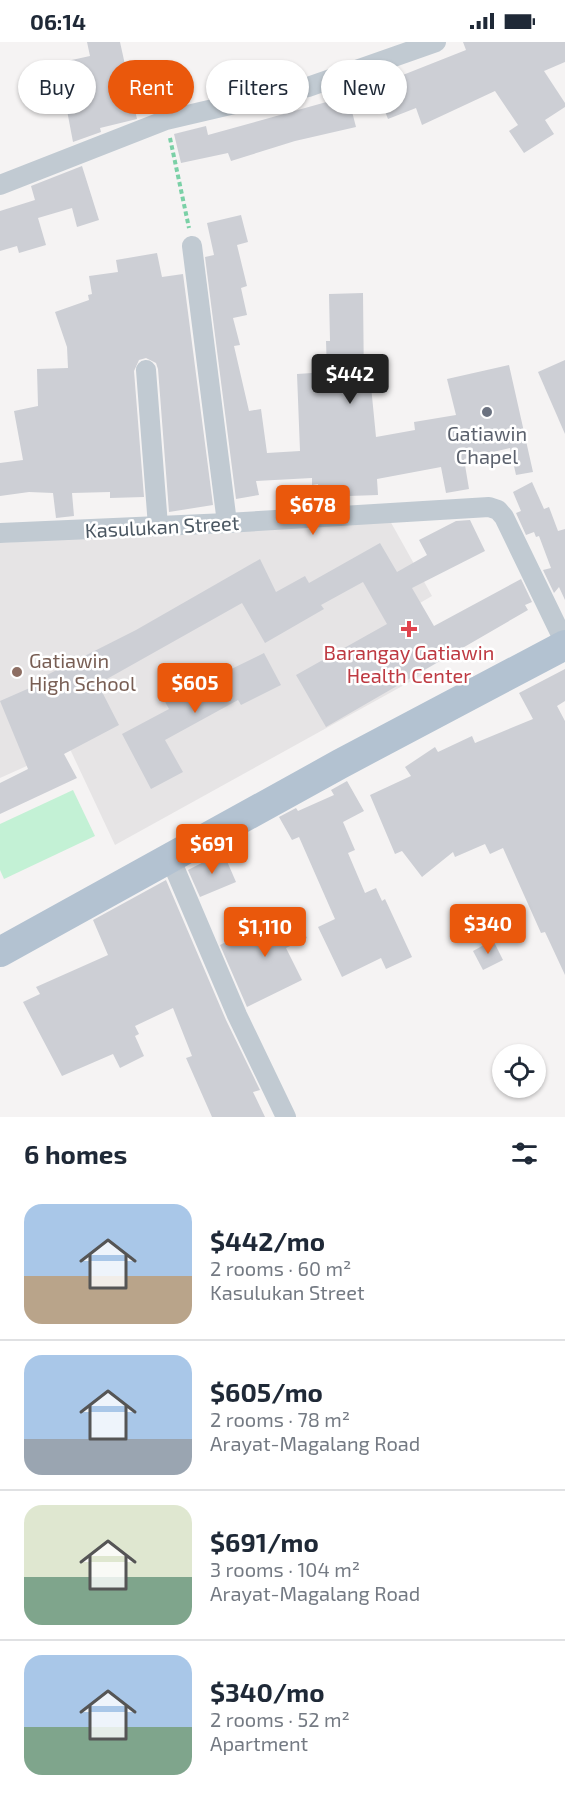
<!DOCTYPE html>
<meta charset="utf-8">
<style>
body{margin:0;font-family:"Exo 2",sans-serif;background:#f6f6f7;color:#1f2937;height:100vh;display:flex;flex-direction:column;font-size:22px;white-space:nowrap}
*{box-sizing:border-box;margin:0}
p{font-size:20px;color:#747a83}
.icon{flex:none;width:33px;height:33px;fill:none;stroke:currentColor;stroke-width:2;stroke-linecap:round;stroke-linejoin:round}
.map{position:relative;height:1075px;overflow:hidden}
.panel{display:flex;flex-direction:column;background:#fff;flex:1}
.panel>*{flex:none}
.banner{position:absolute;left:18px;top:18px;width:530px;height:54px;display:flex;gap:12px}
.buttons{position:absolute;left:492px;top:1002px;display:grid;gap:12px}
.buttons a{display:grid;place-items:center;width:54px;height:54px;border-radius:50%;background:#fff;box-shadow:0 2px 4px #0004;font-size:30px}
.price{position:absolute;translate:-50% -51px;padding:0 14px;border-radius:6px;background:#ea580c;color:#fff;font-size:20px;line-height:39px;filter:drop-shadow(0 2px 3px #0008)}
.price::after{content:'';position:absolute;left:50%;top:36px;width:18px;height:14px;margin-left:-9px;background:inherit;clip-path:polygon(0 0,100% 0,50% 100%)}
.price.on{background:#222;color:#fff}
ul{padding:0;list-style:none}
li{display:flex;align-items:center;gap:18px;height:150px;padding:0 24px}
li+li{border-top:2px solid #e0e1e3}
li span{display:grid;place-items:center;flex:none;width:168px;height:120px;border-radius:18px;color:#555}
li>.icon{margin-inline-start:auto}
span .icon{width:72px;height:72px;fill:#fffc;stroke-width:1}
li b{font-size:26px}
h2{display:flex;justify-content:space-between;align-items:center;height:72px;padding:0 24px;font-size:26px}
.chip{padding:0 21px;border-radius:27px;background:#fff;box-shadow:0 2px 4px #0004;font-size:21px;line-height:54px}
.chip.on{background:#ea580c;color:#fff}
.status{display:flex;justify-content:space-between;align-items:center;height:42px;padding:0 30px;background:#fff;direction:ltr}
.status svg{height:16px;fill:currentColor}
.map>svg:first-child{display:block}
</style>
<div class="status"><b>06:14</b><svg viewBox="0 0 49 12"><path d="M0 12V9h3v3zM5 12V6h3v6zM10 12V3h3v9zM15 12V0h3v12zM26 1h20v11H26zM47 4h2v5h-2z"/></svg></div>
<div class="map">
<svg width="565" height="1075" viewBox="0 0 565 1075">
<rect width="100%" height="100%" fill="#f5f3f3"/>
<polygon fill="#e6e4e5" points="389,477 432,554 392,577 424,632 115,803 69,705 0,736 0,501"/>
<polygon fill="#c3f1d5" points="73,748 95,794 4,837 0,828 0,782"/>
<g fill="#cdcfd5">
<polygon points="87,0 120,0 137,77 100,86 101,90 73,100 58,21 90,14"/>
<polygon points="463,0 565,0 565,20 544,29 565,61 565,65 545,78 554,92 524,111 509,89 518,83 495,49 422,83 416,66 388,77 375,44 466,8"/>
<polygon points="348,54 356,85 295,99 231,119 228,111 181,121 174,92 206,84 208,93"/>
<polygon points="82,124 99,178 77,185 72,166 38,176 46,203 19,211 17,204 0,209 0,169 35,158 31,144"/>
<polygon points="241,173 248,200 237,203 247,244 241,246 247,273 233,276 240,303 234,304 249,369 261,367 267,411 300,409 297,332 327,330 326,299 330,299 329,252 363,251 364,345 371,344 376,395 415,388 414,380 456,373 447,337 509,323 533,430 516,433 510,406 464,417 469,447 446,451 441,425 377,437 378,453 319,455 318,442 312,443 312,436 256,439 259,453 236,457 205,215 214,213 207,181"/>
<polygon points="157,211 162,235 183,232 213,463 169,470 158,327 156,321 146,316 139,318 134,329 144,455 110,456 110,450 72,451 74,474 56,476 53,451 29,450 0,454 0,421 23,418 14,369 38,364 37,327 68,326 67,305 55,270 89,258 88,253 92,252 89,234 118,230 116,218"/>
<polygon points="565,318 565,392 538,330"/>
<polygon points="532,440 544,467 549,465 558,489 565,487 565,558 559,545 554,551 543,528 551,526 539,494 536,495 534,490 526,493 516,471 521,469 513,450"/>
<polygon points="470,478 485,509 412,546 434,584 521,537 532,560 525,563 528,568 326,685 296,633 387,582 363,540 321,563 324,567 265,601 242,561 98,642 119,683 64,712 77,736 0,772 0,741 28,727 0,659 41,641 39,637 136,588 260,517 276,550 305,534 309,541 380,501 397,530 427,513 419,498 456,479"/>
<polygon points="264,611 281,643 241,663 238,658 165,698 183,730 151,747 122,692 169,667 163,656 217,628 219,633"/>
<polygon points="565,627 565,659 557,664 565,679 565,933 545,890 541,891 503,806 490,812 485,802 455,815 453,810 422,835 402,809 395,812 370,753 411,734 405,725 435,705 438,710 472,694 475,701 533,677 519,651"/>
<polygon points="347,739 364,769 343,780 355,808 348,811 365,851 376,846 382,859 385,857 412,915 386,927 381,916 342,935 318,885 335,877 299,795 292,798 279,775 296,766 298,769 334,753 331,748"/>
<polygon points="223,810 236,840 200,855 188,828"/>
<polygon points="166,838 226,978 260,1048 253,1050 265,1075 212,1075 186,1016 192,1014 173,966 135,984 139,992 135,994 144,1014 120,1026 113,1012 62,1034 23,960 40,952 36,945 108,913 93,878"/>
<polygon points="292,867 307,896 286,906 302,938 247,965 220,903"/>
<polygon points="493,898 503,918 483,928 473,909"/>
</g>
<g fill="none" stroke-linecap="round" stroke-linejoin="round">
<polyline stroke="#7ad0a6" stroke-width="4" stroke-dasharray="4.5 3" stroke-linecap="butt" points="170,96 189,186"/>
<g stroke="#c1cad2" stroke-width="20">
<polyline points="0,143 166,78 308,45 436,0"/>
<polyline points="192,204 227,481"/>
<polyline points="146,328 158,484"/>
<polyline points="0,491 227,481 489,465 498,468 504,475 565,601"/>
<polyline points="171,818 237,973 286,1075"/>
</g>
<polyline stroke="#b3c2d1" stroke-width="30" points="0,910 340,722 565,603"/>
</g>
<circle fill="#6b7280" stroke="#fff" stroke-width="2" cx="487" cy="370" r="6"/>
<path fill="#e0444e" stroke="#fff" stroke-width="2" d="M406 578h6v6h6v6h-6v6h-6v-6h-6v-6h6z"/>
<circle fill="#8d6e63" stroke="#fff" stroke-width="2" cx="17" cy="630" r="6"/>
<g text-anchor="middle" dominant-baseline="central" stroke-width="5" stroke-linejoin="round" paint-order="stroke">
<g font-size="20" fill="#5b616d" stroke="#fff">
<text x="487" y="391">Gatiawin<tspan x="487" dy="23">Chapel</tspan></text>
</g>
<g font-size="20" fill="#4a5661" stroke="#fff">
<text transform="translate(162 484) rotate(-3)">Kasulukan Street</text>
</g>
<g font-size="20" fill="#be3a42" stroke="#fff">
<text x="409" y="610">Barangay Gatiawin<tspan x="409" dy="23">Health Center</tspan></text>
</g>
<g font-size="20" fill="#785e54" stroke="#fff" text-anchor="start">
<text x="29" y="618">Gatiawin<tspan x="29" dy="23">High School</tspan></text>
</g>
</g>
</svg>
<div class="buttons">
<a><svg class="icon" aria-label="locate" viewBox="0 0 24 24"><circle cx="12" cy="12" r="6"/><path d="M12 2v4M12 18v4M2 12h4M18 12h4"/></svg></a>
</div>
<b class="price on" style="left:350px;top:363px">$442</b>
<b class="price" style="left:313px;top:494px">$678</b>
<b class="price" style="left:195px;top:672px">$605</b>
<b class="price" style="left:212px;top:833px">$691</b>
<b class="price" style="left:488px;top:913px">$340</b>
<b class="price" style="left:265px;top:916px">$1,110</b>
<div class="banner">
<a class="chip">Buy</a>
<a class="chip on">Rent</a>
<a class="chip">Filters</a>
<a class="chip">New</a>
</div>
</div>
<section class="panel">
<h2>6 homes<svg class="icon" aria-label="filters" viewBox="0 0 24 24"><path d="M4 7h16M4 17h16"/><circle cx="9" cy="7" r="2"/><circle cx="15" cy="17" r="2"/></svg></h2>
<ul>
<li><span style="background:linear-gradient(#a9c7e8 60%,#b9a48a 0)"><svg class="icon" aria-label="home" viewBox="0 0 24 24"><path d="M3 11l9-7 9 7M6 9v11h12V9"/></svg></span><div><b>$442/mo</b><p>2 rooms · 60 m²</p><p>Kasulukan Street</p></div></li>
<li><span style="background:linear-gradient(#a9c7e8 70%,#9aa5b1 0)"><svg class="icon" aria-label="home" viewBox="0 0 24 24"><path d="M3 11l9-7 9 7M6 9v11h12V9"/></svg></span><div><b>$605/mo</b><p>2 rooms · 78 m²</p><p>Arayat-Magalang Road</p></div></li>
<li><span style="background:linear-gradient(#dfe7d0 60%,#7fa58c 0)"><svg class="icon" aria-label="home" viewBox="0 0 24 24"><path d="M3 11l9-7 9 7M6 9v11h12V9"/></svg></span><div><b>$691/mo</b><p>3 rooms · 104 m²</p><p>Arayat-Magalang Road</p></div></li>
<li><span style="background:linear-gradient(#a9c7e8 60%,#7fa58c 0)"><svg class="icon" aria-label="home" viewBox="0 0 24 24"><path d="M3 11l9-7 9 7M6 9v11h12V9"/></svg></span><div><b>$340/mo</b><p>2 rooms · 52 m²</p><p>Apartment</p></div></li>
</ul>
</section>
